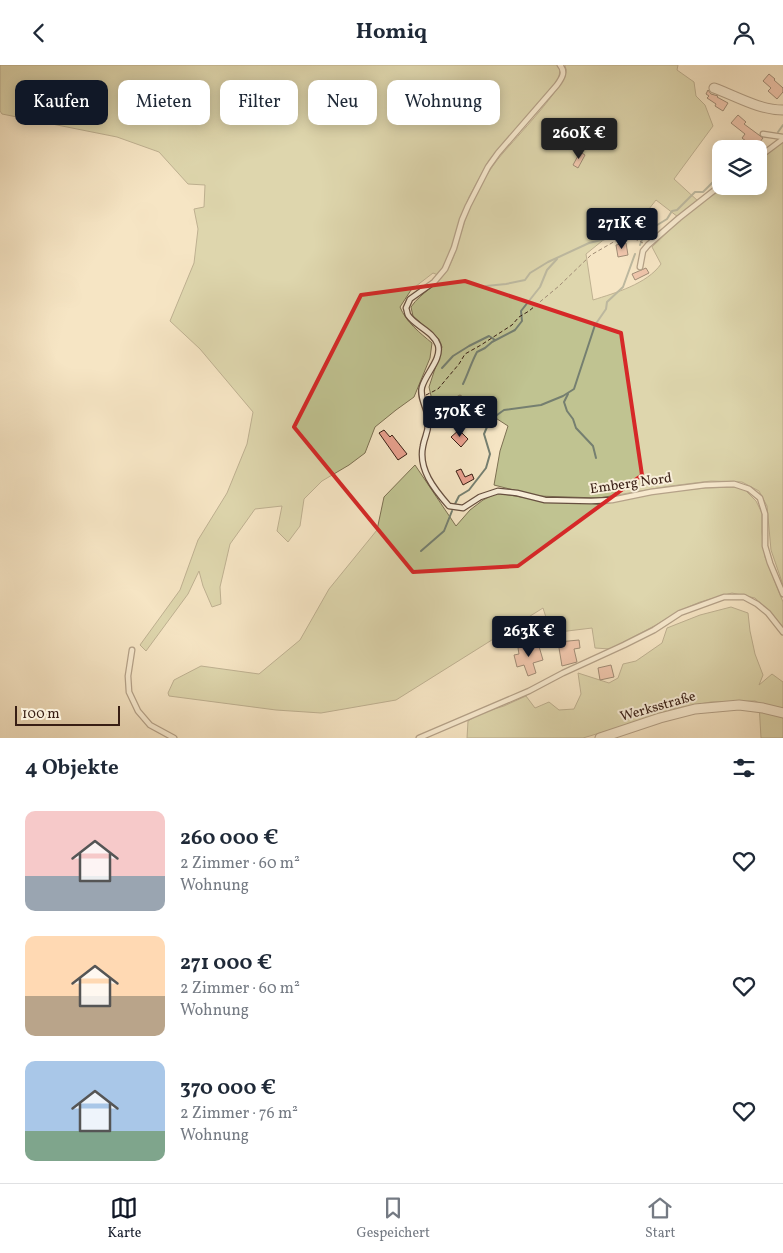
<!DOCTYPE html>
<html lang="de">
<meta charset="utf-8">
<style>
body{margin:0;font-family:Vollkorn,serif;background:#f2f2f3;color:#1f2937;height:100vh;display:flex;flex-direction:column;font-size:19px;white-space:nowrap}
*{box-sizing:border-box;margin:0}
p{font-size:16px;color:#747a83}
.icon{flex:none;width:28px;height:28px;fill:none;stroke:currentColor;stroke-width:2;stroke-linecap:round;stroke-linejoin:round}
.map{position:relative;height:673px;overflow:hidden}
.drawer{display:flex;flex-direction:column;background:#fff;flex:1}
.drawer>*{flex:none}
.top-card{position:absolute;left:15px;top:15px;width:500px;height:45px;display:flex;gap:10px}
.tools{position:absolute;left:712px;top:75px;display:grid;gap:10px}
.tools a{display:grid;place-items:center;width:55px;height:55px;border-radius:10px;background:#fff;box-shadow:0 2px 12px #0003;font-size:25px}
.scale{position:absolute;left:15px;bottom:12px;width:105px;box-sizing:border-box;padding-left:5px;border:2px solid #381e14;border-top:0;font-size:14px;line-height:18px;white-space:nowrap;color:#381e14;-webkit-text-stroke:4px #f8eed9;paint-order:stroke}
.price{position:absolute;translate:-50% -42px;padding:0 11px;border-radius:5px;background:#111827;color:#fff;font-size:16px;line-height:32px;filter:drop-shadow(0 1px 2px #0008)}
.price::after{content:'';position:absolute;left:50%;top:30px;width:15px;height:11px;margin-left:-8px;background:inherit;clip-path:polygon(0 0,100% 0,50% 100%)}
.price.current{background:#222;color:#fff}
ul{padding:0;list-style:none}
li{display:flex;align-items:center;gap:15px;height:125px;padding:0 25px}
li span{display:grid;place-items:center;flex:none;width:140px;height:100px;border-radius:10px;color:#555}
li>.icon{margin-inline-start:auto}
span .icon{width:60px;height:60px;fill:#fffc;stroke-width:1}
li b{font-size:21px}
h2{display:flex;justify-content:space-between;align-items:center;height:60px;padding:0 25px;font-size:21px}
.chip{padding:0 18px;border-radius:10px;background:#fff;box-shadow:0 2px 12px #0003;font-size:18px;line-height:45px}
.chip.current{background:#111827;color:#fff}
header{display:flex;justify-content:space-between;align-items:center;height:65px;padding:0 25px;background:#fff;font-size:22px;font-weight:700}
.dock{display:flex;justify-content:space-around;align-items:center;height:70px;border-top:1px solid #e0e1e3;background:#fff;font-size:14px;color:#747a83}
.dock a{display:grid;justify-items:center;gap:2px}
.dock .current{color:#111827}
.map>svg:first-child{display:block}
</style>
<header><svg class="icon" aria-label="back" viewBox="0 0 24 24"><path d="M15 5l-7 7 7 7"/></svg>Homiq<svg class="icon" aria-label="person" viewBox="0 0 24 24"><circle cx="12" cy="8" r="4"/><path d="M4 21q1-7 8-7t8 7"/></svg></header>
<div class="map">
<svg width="783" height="673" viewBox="0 0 783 673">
<rect width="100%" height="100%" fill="#f5e5c4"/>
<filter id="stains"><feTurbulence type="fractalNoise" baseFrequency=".004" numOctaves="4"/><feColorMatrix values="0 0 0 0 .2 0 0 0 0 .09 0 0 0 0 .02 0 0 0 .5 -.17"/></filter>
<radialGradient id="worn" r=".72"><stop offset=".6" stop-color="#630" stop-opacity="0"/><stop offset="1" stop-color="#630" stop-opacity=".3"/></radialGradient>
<g fill="#c0c391" stroke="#7c7052">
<path d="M0,0h557l3,4 -1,8 -10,17 -60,66 -20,37 -9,23 -6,21 -7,19 -9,15 -5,-2 -22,17 -11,17c6,15 20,26 32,36l-2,15 -16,39 -18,13 -21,17 -10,26 -16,12 -27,16 -18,18 -4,27 -12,16 -11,-11 5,-25 -27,3 -25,35 -10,43 1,17 -9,3 -9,-21 -4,-15 -11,23 -42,57 -6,-6 40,-55 18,-50 29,-47 20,-49 6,-32 -53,-63 -30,-28 24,-58 4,-34 -4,-20 10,-2 1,-22 -17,-1 -29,-32 -42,-15 -115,-23 -2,-3z"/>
<path d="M565,0h113l-1,5 17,12 2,14 9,9 8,21 -39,53 24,22 -20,16 -22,-17 -22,28 -27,9 -21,17 7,46c22,-7 54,-16 68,-36l-9,-17 28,-27 44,-34h35v-27l24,-18v444l-12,-35 -4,-44 -8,-15 -17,-9 -31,-1 -41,5 -71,12 -62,-2 -43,-11 6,-34 8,-25 -48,-31 -26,14 -5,-22 13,-40 -3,-8 -26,-23 -2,-9c10,-15 28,-22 37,-38 9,-17 12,-36 19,-54 8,-21 21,-45 36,-62 12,-14 61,-66 63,-81 1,-2 -1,-5 -1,-7z"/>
<polygon points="415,400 456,461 470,445 483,435 497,428 551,437 582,437 601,440 626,434 666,427 705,423 737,422 745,425 756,436 762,448 762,467 765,492 783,537 783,562 769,546 755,533 732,528 700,537 681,545 656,560 610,584 595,583 592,563 551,568 543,543 396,635 321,648 276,645 169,631 168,628 174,615 201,601 259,609 300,575 329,524 377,465 384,432"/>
<polygon points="731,542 748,548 750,566 755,589 763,610 759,620 772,609 783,617 783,673 761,673 759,638 755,636 711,637 672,644 637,657 583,673 467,673 468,656 481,648 504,641 526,631 535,643 549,637 559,645 574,644 581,629 578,608 609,618 618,613 623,599 636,596 662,578 667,563 700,550"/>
</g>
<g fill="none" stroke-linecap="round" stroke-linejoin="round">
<g stroke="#757f70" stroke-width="2">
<polyline points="778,67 783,60"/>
<polyline points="640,180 643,172 654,162 667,154 672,146 677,145 695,127 703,127 721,109"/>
<polyline points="486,221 506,219 525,215 530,208 548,197 589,178 654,162"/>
<polyline points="442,303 453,291 469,281 489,271 495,275"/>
<path d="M463,319c5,-10 8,-21 14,-32l8,-4 7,-6 23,-12 7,-9 -1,-10 19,-24 7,-17 10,-11"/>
<polyline points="568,329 564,337 567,346 573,354 576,363 593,381 596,393"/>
<polyline points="455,439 459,431 469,425 486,403 490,389 484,369 490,355 504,345 541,340 563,331 574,324 595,260 606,244 607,237 623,222 635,189"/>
<polyline points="421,486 444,466 452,446"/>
</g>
</g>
<g fill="#e9a18f" stroke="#381e14">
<polygon points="769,9 775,14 774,15 783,23 783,27 777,34 768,26 771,23 763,16"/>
<polygon points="708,25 711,29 718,31 717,32 728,38 723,46 715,41 716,39 707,33 709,31 706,29"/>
<polygon points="738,50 746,57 744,59 763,73 755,83 742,73 745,69 731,58"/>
<polygon points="580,87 585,90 578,103 573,100"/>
<polygon points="626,178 628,190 618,192 616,180"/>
<polygon points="646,203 649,208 635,215 632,209"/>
<polygon points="384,365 390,372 392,370 407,389 398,395 379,368"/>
<polygon points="459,365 468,374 461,382 451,372"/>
<polygon points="461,404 465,412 472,409 474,414 463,420 456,406"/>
<polygon points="579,575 580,583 574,584 577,597 562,601 558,577"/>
<polygon points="538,578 543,595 533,598 536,608 528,611 524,600 517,602 514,590 519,589 518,583"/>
<polygon points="611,600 614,612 600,615 598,603"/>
</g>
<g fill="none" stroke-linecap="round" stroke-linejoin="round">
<g stroke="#675040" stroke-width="7">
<g id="service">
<path d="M560,0c6,7 2,13 -3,20l-59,68 -10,14 -20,39 -6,14 -8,28 -9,21 -11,13 -24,17 -4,9c1,2 1,5 2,7 7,11 25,16 30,30 4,14 -12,28 -16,42 -3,11 6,22 6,33 1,12 -3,15 -5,26 -5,23 11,43 26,60l14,2 17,-11 18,-6 19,2 28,7 46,1 21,-1 39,-8 54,-7 29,-1 15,5 11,9 5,16v32l5,17 13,31"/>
<polyline points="763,69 783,72"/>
<polyline points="759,92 783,74"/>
<polyline points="640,202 643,186 648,180 679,153 721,120"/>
<polyline points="132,585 128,611 129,627 138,646 150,660 174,673"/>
<polyline points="419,673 529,626 563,608 624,580 654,565 680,548 724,532 744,532 757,539 768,548 783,567"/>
</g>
</g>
<g stroke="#675040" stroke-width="11">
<g id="minor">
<path d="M714,23c22,8 45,22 69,22"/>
<polyline points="600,673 660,653 695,644 739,640 763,643 783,648"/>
</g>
</g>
<polyline stroke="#381e14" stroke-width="1" stroke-dasharray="4 2.5" stroke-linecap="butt" points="426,330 438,324 459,299 465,289 481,280 512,260 519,252 529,246 559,221 591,190 617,175 625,173 633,173 643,178"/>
<use href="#service" stroke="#f8eed9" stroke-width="4.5"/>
<use href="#minor" stroke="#f8eed9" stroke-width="9"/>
</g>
<path d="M0 0H783V673H0ZM465,216l156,52 21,142 -124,91 -105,6 -119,-145 67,-132z" fill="#f5e5c4" fill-opacity=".55" fill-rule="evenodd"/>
<path fill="none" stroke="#d62828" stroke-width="4" stroke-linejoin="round" d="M465,216l156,52 21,142 -124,91 -105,6 -119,-145 67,-132z"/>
<g text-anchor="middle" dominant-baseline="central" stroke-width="4" stroke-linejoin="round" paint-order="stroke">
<g font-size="14" fill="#381e14" stroke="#f8eed9">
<text transform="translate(631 419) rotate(-8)">Emberg Nord</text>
<text transform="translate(658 642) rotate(-16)">Werksstraße</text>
</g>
</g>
<rect width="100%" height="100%" filter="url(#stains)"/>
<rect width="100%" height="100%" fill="url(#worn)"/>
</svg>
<div class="tools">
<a><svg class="icon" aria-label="layers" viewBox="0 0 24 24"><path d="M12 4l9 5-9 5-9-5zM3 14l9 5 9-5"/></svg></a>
</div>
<div class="scale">100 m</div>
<b class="price current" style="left:579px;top:95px">260K €</b>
<b class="price" style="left:622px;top:185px">271K €</b>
<b class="price" style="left:460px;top:373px">370K €</b>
<b class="price" style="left:529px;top:593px">263K €</b>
<div class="top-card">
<a class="chip current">Kaufen</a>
<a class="chip">Mieten</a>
<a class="chip">Filter</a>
<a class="chip">Neu</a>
<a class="chip">Wohnung</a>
</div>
</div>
<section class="drawer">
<h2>4 Objekte<svg class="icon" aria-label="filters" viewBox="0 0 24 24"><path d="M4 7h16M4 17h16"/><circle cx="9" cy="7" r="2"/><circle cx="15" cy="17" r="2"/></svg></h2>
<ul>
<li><span style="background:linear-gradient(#f6c9c9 65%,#9aa5b1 0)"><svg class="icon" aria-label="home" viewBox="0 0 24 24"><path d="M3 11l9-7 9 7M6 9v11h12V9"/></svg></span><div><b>260 000 €</b><p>2 Zimmer · 60 m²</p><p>Wohnung</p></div><svg class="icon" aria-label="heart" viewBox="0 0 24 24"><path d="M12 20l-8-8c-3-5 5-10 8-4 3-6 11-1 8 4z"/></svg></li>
<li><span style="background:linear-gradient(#ffd9b3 60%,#b9a48a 0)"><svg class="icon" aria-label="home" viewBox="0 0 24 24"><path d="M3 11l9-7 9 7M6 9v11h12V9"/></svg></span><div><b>271 000 €</b><p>2 Zimmer · 60 m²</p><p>Wohnung</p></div><svg class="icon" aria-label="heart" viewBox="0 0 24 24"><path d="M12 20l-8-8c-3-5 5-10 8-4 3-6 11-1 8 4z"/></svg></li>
<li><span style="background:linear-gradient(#a9c7e8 70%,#7fa58c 0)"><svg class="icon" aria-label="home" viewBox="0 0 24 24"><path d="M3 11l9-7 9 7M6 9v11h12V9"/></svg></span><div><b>370 000 €</b><p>2 Zimmer · 76 m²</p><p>Wohnung</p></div><svg class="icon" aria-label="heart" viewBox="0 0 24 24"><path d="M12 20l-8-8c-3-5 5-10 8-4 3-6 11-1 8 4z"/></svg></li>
</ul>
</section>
<nav class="dock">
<a class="current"><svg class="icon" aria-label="map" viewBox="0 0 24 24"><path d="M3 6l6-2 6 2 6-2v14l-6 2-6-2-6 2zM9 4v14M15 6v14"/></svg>Karte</a>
<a><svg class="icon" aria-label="saved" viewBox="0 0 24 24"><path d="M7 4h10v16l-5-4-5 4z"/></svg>Gespeichert</a>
<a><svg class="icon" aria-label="home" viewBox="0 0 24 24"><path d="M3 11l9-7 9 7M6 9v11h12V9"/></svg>Start</a>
</nav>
